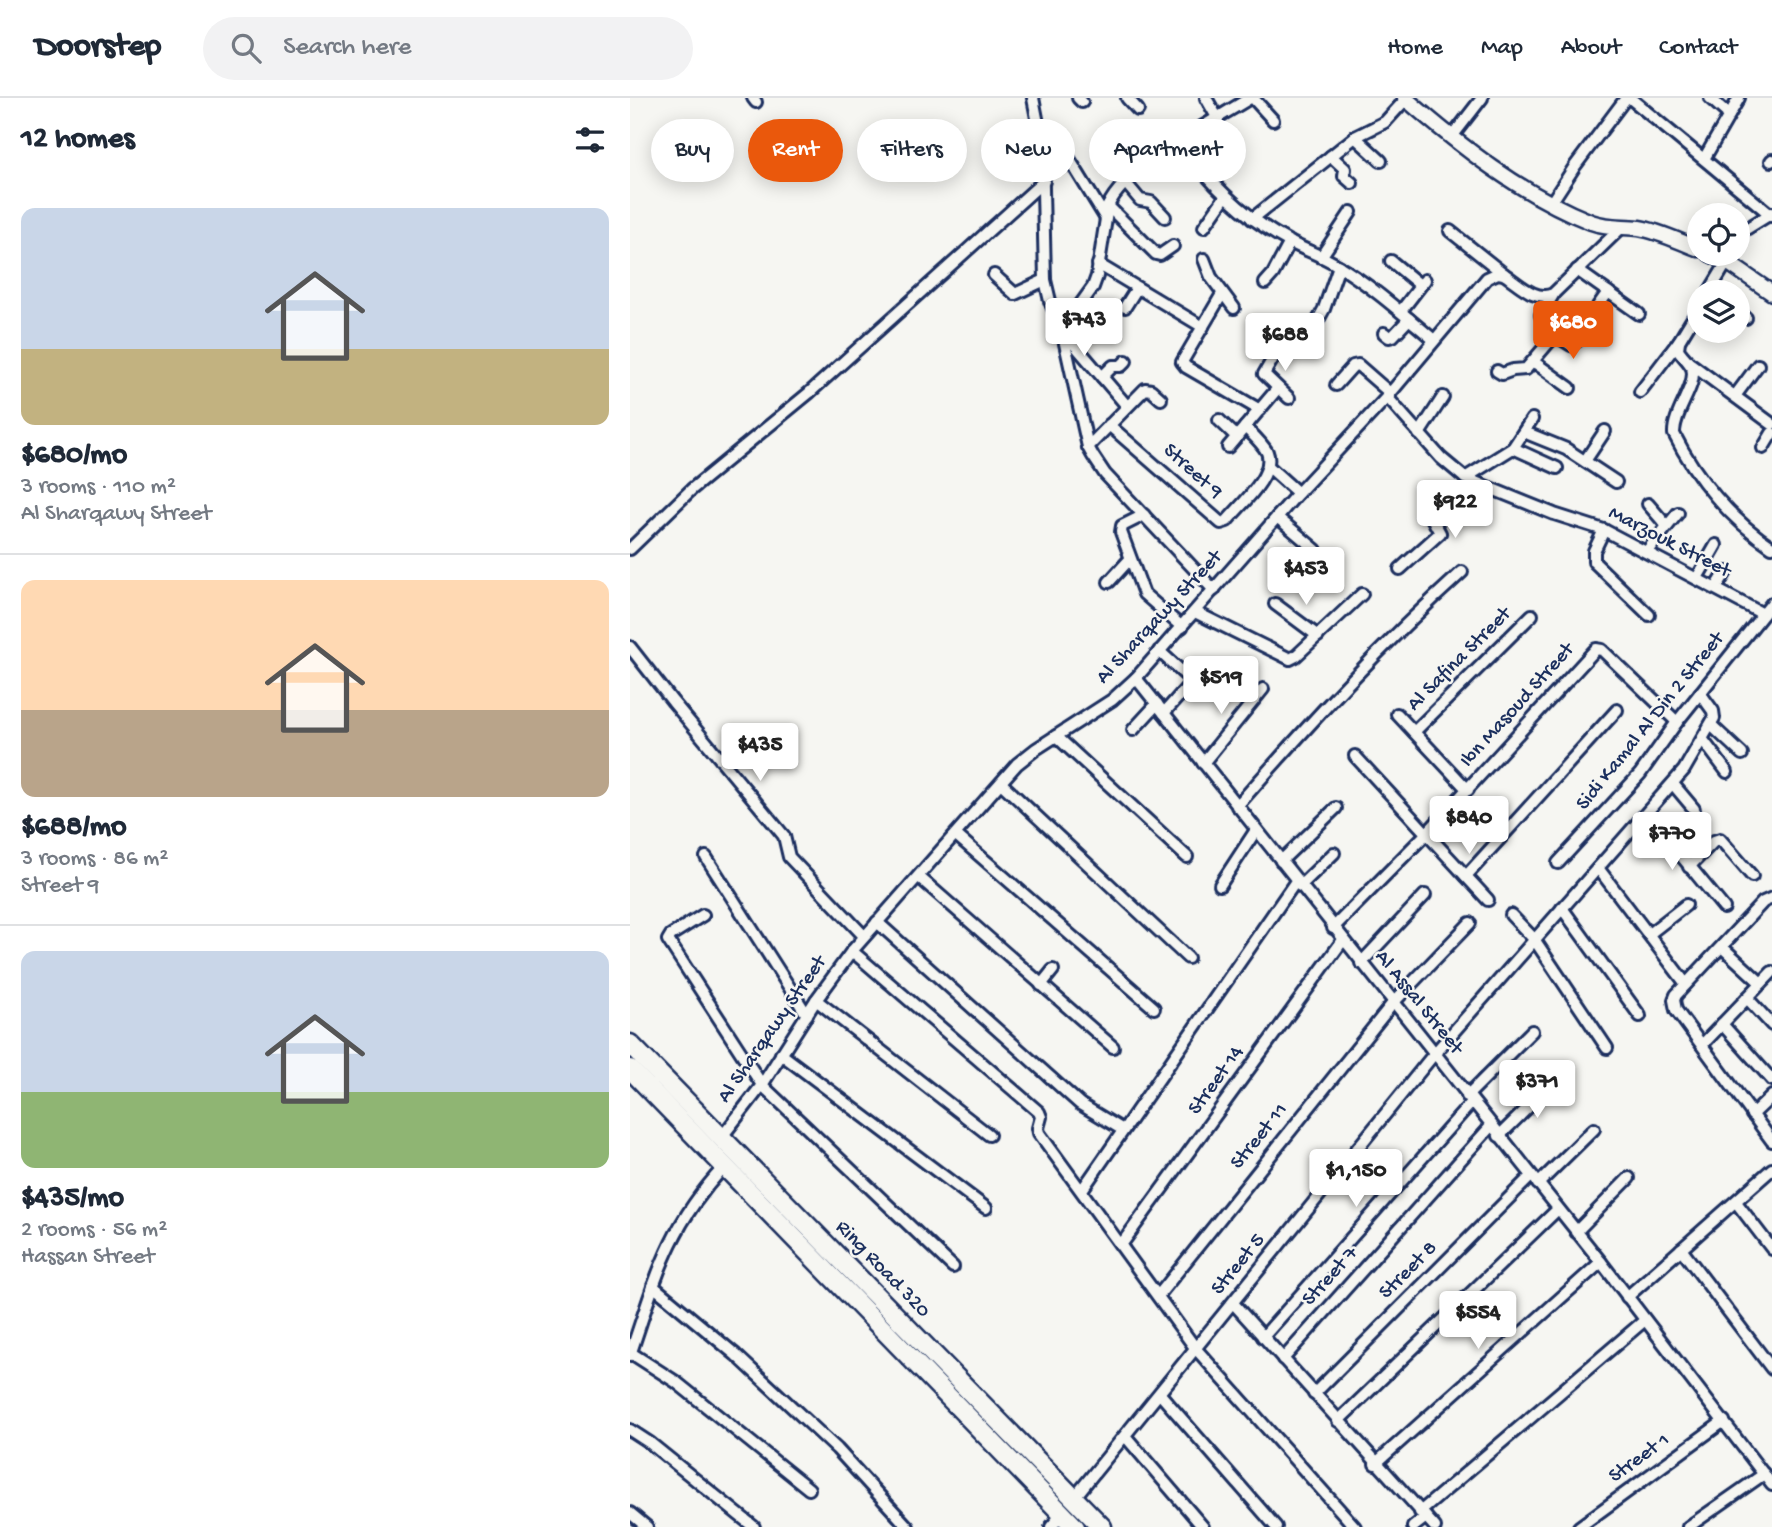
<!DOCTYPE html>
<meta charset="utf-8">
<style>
body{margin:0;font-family:"Gochi Hand",sans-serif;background:#f2f2f3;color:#1f2937;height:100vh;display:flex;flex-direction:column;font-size:26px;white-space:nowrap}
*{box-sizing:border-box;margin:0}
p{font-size:23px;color:#747a83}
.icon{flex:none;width:38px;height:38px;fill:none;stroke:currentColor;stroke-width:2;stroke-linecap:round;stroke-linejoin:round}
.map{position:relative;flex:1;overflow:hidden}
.panel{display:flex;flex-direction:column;background:#fff;width:630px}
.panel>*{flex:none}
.guide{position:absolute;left:21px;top:21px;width:665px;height:63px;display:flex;gap:14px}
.buttons{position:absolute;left:1057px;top:105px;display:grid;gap:14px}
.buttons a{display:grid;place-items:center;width:63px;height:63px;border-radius:50%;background:#fff;box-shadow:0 4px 18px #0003;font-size:35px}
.price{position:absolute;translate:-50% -60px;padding:0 16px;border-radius:7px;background:#fff;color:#222;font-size:23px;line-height:46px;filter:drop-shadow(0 2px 4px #0008)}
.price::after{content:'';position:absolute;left:50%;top:42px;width:21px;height:16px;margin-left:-10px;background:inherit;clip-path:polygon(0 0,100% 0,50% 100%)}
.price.on{background:#ea580c;color:#fff}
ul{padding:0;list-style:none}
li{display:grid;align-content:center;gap:14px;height:371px;padding:0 21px}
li+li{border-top:2px solid #e0e1e3}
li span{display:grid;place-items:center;height:217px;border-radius:14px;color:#555}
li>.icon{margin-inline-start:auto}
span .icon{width:126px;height:126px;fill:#fffc;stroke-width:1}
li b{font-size:30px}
h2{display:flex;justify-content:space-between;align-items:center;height:84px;padding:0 21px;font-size:30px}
.chip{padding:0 24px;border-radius:32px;background:#fff;box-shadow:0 4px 18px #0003;font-size:24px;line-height:63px}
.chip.on{background:#ea580c;color:#fff}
header{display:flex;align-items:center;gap:42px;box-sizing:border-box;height:98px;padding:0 35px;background:#fff;border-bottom:2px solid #e0e1e3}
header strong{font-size:33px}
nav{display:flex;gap:38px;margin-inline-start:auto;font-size:24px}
.search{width:490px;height:63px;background:#f2f2f3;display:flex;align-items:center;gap:18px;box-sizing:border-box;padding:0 24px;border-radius:38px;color:#747a83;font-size:26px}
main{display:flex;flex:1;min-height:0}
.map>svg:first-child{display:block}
</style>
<header>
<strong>Doorstep</strong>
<div class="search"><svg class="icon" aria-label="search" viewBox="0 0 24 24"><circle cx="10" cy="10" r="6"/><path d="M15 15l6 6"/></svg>Search here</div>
<nav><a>Home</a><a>Map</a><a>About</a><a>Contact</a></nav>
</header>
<main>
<section class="panel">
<h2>12 homes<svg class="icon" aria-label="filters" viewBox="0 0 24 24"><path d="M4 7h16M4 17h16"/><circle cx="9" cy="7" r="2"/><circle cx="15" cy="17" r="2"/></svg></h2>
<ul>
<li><span style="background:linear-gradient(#c9d6e8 65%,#c2b280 0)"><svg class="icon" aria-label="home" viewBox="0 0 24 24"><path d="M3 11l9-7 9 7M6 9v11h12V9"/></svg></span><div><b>$680/mo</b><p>3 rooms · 110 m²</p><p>Al Sharqawy Street</p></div></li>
<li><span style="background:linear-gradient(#ffd9b3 60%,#b9a48a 0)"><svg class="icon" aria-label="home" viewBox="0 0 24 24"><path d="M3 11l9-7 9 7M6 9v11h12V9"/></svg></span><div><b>$688/mo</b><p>3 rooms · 86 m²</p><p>Street 9</p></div></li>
<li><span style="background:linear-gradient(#c9d6e8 65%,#8fb573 0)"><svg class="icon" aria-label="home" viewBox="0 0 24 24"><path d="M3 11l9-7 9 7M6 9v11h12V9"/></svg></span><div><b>$435/mo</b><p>2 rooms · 56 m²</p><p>Hassan Street</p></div></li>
</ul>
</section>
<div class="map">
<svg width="1142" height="1429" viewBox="0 0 1142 1429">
<rect width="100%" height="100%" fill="#f6f6f2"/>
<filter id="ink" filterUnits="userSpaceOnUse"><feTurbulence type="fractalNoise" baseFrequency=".0143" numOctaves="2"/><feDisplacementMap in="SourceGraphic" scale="14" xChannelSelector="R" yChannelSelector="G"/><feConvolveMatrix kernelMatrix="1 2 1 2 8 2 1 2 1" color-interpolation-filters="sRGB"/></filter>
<g filter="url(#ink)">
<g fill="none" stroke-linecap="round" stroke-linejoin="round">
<g stroke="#1b2f5e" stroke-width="16">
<g id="minor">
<polyline points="123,0 126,4"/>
<polyline points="403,0 412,46 415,182 420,203 432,232 458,349 463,358 475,376 584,492"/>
<polyline points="448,0 452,4"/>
<polyline points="497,0 508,12"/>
<polyline points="576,0 588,21"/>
<polyline points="623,0 643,22"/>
<polyline points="1000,0 1142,118"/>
<polyline points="1080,0 1099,17"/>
<polyline points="725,39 751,63"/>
<polyline points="821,40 852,0"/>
<polyline points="481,41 506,75"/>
<path d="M549,43c30,42 64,76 109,100 16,9 33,14 49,24 35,21 66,49 97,75"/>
<polyline points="701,58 715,71 714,78 722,85"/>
<polyline points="438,59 475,119"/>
<polyline points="1074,61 1109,0"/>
<polyline points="1141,63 1142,62"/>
<polyline points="495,84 510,102 521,104 535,119"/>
<polyline points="921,105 945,68 996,0"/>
<polyline points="478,108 526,156 530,157 543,148"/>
<polyline points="622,121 725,39 755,24 776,1"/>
<polyline points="574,129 595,99"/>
<polyline points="820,133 874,176"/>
<polyline points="1108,136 1142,115"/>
<polyline points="691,159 721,114"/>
<polyline points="574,161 581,179 604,210"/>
<polyline points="761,163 790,187"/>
<polyline points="468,166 573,229"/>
<polyline points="947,172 1009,216"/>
<polyline points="364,177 385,196 415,182"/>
<polyline points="635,185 643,176 660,144"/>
<polyline points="1079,194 1097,164"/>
<polyline points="592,196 552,264 556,269 630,312"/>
<polyline points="968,208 978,194"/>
<polyline points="495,209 507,190"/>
<path d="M1069,210l-20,33 -1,8c4,7 11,12 14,19 6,17 -19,44 -18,66 22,44 57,86 98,113"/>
<polyline points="771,213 795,182"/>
<polyline points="1108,214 1116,220"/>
<polyline points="681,235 694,211 709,168"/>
<polyline points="754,235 759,239 763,238 779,221"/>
<polyline points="925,237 941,247 959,234"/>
<polyline points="649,250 634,276 659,300"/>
<polyline points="904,264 940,290"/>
<polyline points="1061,266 1142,326"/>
<polyline points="867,273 872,276 883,272 896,271 925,237 914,224 911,217 923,197"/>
<polyline points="472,279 483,268 491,268 496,263"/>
<polyline points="706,287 723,268 728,267 760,295"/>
<polyline points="1010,294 1049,243"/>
<polyline points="1105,298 1128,267"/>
<polyline points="757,299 811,360 835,380 924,416 974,432 1133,516"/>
<path d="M497,308l-65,-76 31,-43 4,-11 11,-70c18,-40 104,-84 142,-108"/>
<polyline points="589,322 607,339"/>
<path d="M479,327l112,98 6,-2c13,-16 49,-46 40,-69 -5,-9 -14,-17 -22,-25"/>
<polyline points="894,334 936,351 986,384"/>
<polyline points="789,336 813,299"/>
<polyline points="458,349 515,291 521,292 531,301"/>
<polyline points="598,349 648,290"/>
<polyline points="883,350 927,370"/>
<polyline points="1133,350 1142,335"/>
<polyline points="955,363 975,333"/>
<polyline points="638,368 668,395"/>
<polyline points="835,380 883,350 902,321"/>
<polyline points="1018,406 1037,428"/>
<polyline points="514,417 492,428 491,434 514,496 552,529"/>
<polyline points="647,419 686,452"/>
<polyline points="974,432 964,453 964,464 1019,517"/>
<polyline points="0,451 62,391 179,295 414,83"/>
<polyline points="1017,453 1048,415"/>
<polyline points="770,471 810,435 803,422 805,418 845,384"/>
<polyline points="1067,480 1086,447"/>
<polyline points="479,484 500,461"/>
<polyline points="1086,490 1096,474"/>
<polyline points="645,506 688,538"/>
<polyline points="565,514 660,561 666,558 732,496"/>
<polyline points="0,549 43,604 154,738 159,759 234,838"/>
<polyline points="529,553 562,583"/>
<polyline points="506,580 971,1164 1142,1387"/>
<polyline points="534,615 572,572"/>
<polyline points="767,616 838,692"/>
<polyline points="1081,627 1112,656"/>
<polyline points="503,632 527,606"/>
<polyline points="784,634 902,517"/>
<polyline points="426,638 557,759"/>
<polyline points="1073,642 1097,674"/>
<polyline points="725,658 858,802"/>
<polyline points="573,665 633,591"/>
<polyline points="371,685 558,860"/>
<polyline points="1043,686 1064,711"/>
<path d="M607,708c72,-82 144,-161 225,-234"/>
<polyline points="1017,716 1094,810"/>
<polyline points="326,737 524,910"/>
<polyline points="76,759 177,917"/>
<polyline points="651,763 706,710"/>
<polyline points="928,765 1010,676 1047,624 1142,505"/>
<polyline points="1059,769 1084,743 1090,741 1122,778"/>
<polyline points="968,770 1056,886"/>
<polyline points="836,778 987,612"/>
<polyline points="289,779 483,949"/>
<polyline points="590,787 626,732"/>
<polyline points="670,788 704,755"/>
<polyline points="1142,800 1133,804 1046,897 1044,902 1046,912 1142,1043"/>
<polyline points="932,810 1010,918"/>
<polyline points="73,817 41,837 38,842 132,987 323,1169"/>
<polyline points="881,817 904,841 977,950"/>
<polyline points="247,824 450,1006 493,1032"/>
<polyline points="703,830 797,735 966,551 972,552 1047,624"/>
<polyline points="1019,836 1056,807"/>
<polyline points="1092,849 1131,885"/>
<polyline points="222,853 409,1014 411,1019 408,1030 409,1035 566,1251 725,1429"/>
<polyline points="731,865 795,797"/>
<polyline points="411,887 423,872"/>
<polyline points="1117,900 1142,927"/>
<polyline points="186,902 359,1037"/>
<polyline points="1092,926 1142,982"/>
<polyline points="1072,947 1142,874"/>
<polyline points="151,956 356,1110"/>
<polyline points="837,998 902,933"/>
<polyline points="1122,1017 1142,998"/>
<polyline points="869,1038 924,984"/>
<path d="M91,1040l41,-53 54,-85 36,-49 165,-187 19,-15 76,-49 24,-22 162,-185 89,-96 100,-119 11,-5 6,1c15,10 32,28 49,20l69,-67"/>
<polyline points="908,1086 964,1031"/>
<polyline points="452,1092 666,783"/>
<polyline points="1106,1104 1142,1151"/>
<polyline points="946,1134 999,1080"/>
<polyline points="491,1147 713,842"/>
<polyline points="1051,1151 1142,1271"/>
<polyline points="23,1188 106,1257 207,1351 278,1429"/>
<polyline points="528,1198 763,905 840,825"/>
<polyline points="997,1199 1142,1071"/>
<polyline points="603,1205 805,1429"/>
<polyline points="633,1239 842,1004"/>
<polyline points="1,1255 46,1284 179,1391"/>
<path d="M0,1257c26,-76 37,-127 94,-188"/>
<polyline points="653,1261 861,1028"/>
<polyline points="530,1296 646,1429"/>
<polyline points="684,1296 901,1078"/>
<polyline points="708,1323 928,1111"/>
<polyline points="0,1332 20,1345 124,1429"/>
<polyline points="496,1339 573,1429"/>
<polyline points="745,1366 971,1164"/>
<polyline points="444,1400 804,956 1054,672 1084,620 1083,613 1070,595"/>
<polyline points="790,1414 1015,1222"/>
<polyline points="0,1415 17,1429"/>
<polyline points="421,1429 432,1416"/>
<polyline points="783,1429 796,1419"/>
<polyline points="949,1429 1094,1323"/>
<polyline points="1058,1429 1134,1376"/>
</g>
</g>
<g stroke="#1b2f5e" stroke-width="19">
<g id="tertiary">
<path d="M775,0c55,48 117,97 186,124 16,6 32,4 48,6 20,3 41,14 60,21"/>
<polyline points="1080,156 1097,164 1142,195"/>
</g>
</g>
<g stroke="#1b2f5e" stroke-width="23">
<g id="primary">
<polyline points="0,946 472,1429"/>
<polyline points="0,971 445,1429"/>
</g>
</g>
<use href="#minor" stroke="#f6f6f2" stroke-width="10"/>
<use href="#tertiary" stroke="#f6f6f2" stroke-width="14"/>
<use href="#primary" stroke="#f6f6f2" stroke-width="18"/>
</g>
</g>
<g text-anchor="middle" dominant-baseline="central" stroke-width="5" stroke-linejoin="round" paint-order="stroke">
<g font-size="21" fill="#1b2f5e" stroke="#f6f6f2">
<text transform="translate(562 374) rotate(42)">Street 9</text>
<text transform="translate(1039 445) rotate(27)">Marzouk Street</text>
<text transform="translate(530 520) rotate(-47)">Al Sharqawy Street</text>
<text transform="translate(830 562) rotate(-45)">Al Safina Street</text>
<text transform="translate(888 608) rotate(-48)">Ibn Masoud Street</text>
<text transform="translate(1021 624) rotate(-51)">Sidi Kamal Al Din 2 Street</text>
<text transform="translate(788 905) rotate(51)">Al Assal Street</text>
<text transform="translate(143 932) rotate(-55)">Al Sharqawy Street</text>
<text transform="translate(587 983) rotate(-54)">Street 14</text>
<text transform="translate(630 1039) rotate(-51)">Street 11</text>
<text transform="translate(609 1167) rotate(-51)">Street 5</text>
<text transform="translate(252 1172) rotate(46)">Ring Road 320</text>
<text transform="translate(779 1173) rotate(-45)">Street 8</text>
<text transform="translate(701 1179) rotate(-48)">Street 7</text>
<text transform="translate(1010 1361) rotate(-36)">Street 1</text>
</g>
</g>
</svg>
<div class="buttons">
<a><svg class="icon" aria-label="locate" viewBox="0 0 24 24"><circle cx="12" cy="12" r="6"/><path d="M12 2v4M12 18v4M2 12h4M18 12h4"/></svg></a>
<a><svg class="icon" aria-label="layers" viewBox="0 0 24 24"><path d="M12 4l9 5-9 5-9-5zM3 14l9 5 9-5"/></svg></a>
</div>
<b class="price" style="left:454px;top:260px">$743</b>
<b class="price on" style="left:943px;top:263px">$680</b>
<b class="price" style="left:655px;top:275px">$688</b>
<b class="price" style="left:825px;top:442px">$922</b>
<b class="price" style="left:676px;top:509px">$453</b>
<b class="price" style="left:591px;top:618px">$519</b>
<b class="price" style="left:130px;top:685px">$435</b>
<b class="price" style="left:839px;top:758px">$840</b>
<b class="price" style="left:1042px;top:774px">$770</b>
<b class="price" style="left:907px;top:1022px">$371</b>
<b class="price" style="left:726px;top:1111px">$1,150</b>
<b class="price" style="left:848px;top:1253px">$554</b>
<div class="guide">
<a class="chip">Buy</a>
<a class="chip on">Rent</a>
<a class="chip">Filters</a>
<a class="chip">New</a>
<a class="chip">Apartment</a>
</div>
</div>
</main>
